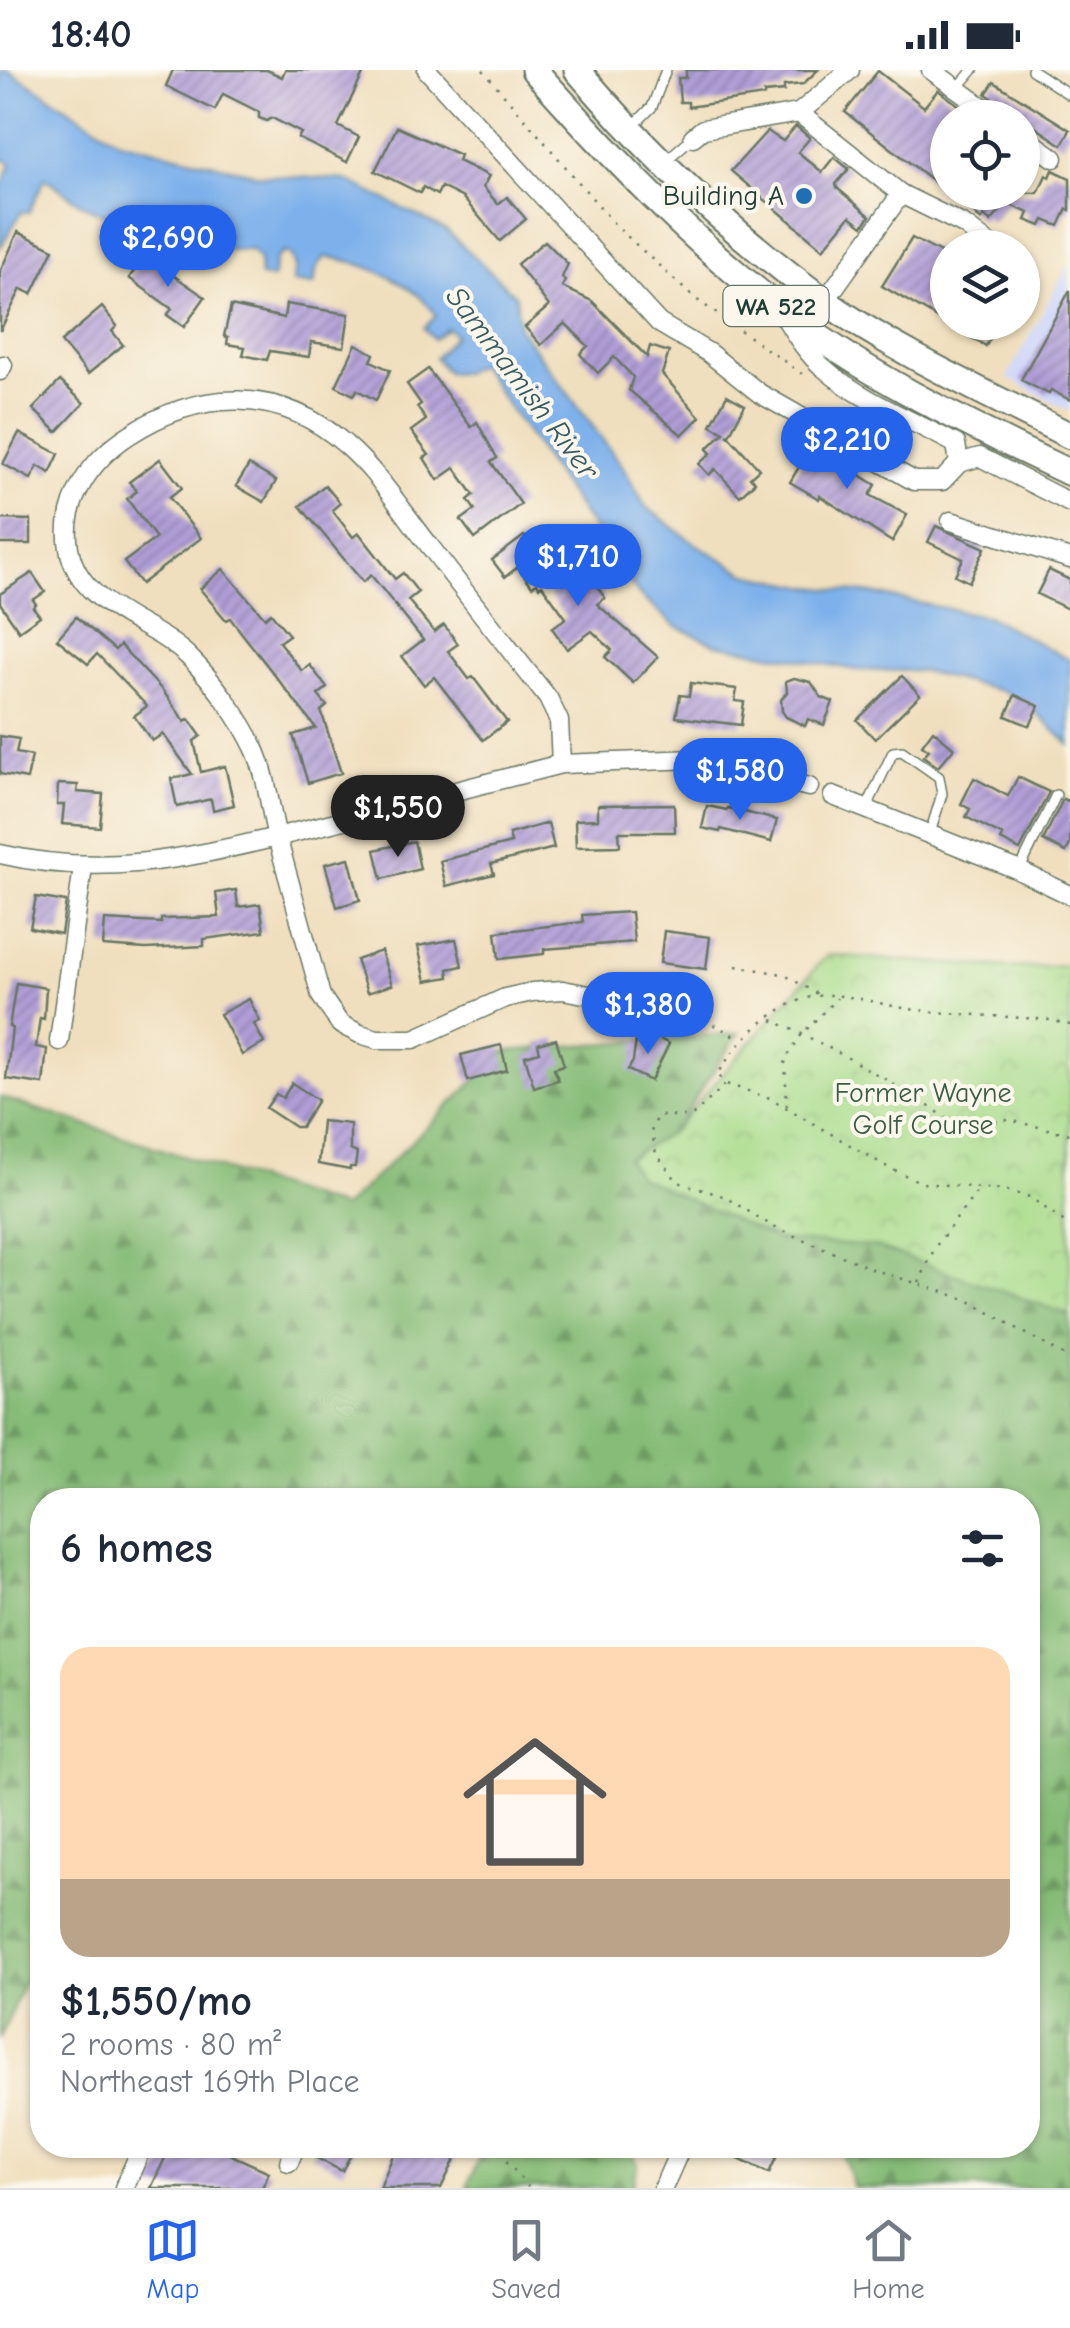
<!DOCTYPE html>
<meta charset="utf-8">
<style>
body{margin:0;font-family:"Comic Neue",sans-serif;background:#f2f2f3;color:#1f2937;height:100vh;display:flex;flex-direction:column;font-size:38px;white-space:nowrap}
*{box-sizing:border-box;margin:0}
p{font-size:32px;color:#747a83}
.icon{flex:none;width:55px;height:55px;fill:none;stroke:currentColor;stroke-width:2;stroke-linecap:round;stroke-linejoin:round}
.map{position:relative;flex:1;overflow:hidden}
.sheet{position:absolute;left:30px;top:1418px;width:1010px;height:670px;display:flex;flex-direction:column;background:#fff;border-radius:40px;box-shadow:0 2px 8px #0004}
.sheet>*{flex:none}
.tools{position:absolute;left:930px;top:30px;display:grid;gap:20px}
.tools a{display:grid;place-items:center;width:110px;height:110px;border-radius:50%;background:#fff;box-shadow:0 2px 8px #0004;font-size:50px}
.price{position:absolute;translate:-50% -85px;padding:0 22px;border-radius:35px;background:#2563eb;color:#fff;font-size:32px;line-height:65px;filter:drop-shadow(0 2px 5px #0008)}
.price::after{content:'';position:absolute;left:50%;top:60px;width:30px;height:22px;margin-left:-15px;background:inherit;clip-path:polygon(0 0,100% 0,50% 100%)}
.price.current{background:#222;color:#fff}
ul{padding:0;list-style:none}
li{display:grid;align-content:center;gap:20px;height:530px;padding:0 30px}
li span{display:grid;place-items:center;height:310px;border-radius:30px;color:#555}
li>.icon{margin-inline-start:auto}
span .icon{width:180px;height:180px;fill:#fffc;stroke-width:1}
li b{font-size:42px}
h2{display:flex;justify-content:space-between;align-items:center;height:120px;padding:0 30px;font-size:42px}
.status{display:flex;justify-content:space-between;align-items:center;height:70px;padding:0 50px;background:#fff;direction:ltr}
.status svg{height:28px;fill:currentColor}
.menu{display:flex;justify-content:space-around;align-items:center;height:140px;border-top:2px solid #e0e1e3;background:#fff;font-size:28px;color:#747a83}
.menu a{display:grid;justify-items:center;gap:5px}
.menu .current{color:#2563eb}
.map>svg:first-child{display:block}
</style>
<div class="status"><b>18:40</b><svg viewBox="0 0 49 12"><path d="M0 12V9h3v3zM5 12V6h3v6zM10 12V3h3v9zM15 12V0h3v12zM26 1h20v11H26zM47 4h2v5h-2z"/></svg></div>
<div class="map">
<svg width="1070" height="2118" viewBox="0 0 1070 2118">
<defs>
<pattern id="forest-firs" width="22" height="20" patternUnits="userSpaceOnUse" patternTransform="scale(2.5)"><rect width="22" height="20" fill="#86bc77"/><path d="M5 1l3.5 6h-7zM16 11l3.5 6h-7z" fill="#6d9a62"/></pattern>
<pattern id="park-crowns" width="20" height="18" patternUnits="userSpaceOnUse" patternTransform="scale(2.5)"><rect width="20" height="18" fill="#a9dc8b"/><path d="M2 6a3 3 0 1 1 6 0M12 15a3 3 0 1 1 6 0" fill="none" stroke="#91be79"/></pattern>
<pattern id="building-hatch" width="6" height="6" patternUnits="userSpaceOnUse" patternTransform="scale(2.5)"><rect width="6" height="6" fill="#b09ed7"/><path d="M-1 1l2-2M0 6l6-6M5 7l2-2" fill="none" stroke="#8f82af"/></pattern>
</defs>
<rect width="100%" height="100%" fill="#fbf7ec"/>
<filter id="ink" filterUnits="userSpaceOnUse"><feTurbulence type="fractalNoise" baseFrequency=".01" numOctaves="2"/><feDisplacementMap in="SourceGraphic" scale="20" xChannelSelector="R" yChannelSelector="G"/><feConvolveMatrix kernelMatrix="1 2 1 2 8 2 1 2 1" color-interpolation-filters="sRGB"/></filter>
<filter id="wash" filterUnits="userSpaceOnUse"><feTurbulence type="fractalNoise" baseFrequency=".0048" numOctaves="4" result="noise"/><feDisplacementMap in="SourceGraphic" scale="40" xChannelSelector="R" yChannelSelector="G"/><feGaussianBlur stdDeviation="2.25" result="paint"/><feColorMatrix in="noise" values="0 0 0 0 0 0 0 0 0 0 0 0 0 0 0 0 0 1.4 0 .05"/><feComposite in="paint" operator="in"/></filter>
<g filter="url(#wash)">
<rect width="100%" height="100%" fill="#f0dfbe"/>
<polygon fill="#d2d9f9" points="1068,195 1070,196 1070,341 1007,308"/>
<g fill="url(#forest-firs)" stroke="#527c56" stroke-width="2.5">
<polygon points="739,963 673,1061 627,1088 778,1170 876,1177 1070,1245 1070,2118 854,2118 840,2075 1028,2075 1028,1430 42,1430 42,1868 0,1969 0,1027 343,1138 506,981"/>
<polygon points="481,2075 625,2075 638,2094 632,2118 467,2118 483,2077"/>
</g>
<polygon fill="url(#park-crowns)" stroke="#648c60" stroke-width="2.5" points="827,885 1008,898 1070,896 1070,1245 876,1177 778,1170 639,1107 627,1089 673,1061"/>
<path fill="#7eb1eb" stroke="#4e7790" stroke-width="2.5" d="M0,0h8l112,71 139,34 87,5 101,51 69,65 3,32 104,139 22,39 46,35 56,33 64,13 63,7 115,23 81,43v85l-43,-41 -25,-13 -81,-20 -64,-1 -141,-26 -41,-18 -36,-31 -160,-231 -17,9 -15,-1 -12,-14 20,-23 -8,-7 -13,11 -10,-11 12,-12c-18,-32 -76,-56 -111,-59l-8,10 -3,18 -22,-3 3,-15 -5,-13 -6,-2 -8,6 -4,21 -12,-2 -1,-17 -8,-10h-50l-17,11 -22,-12 -6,-8 -76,-38 -35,-25 -16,34h-8l-21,36v-60l11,-24 -11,-7z"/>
<g id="blocks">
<g fill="url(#building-hatch)">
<polygon points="173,0 267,0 282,7 285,0 354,0 363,4 338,56 359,67 347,92 298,68 301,63 272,48 267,51 259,48 259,42 223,24 215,40 166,16"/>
<polygon points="686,0 818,0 803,14 784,16 784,21 764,23 764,26 688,37 688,32 680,32 678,8 686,8"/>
<polygon points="878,1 924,37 938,20 976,48 948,48 948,103 938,115 845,42"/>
<polygon points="994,12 1070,60 1062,75 986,24"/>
<polygon points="796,56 810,68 798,82 822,102 834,87 849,99 836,114 837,118 870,146 863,156 850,146 823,179 731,101 767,61 783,71"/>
<polygon points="397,57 460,85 458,91 489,106 483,117 498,134 507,127 526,149 500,171 463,128 441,117 437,125 423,117 420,123 375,101"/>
<polygon points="1053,100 1070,108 1070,140 1067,139 1059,156 1044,150 1041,156 1026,150 1029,143 1006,133 991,152 984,146 981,150 953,122 1038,123 1046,105 1050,107"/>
<polygon points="18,162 54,179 32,224 21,219 0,261 0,202"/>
<polygon points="912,168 948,187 948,252 999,252 986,276 882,216"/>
<polygon points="545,171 568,194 562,207 565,211 562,217 592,231 647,287 650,276 669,282 662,304 700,347 682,365 629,320 633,307 614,287 598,303 580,284 588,276 565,253 541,275 525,257 549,236 517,194"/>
<polygon points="145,186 205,227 184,257 167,245 172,239 129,208"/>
<polygon points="1070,220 1070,330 1051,320 1049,324 1021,310"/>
<polygon points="286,234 349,244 344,277 311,272 309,287 270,281 267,290 243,285 245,277 227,274 228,267 224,266 231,236 284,248"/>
<polygon points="102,237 117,256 112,261 123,275 88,304 61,272"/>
<polygon points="356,274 374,284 371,291 390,300 376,330 357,320 354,325 336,316"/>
<polygon points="428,299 471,357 477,352 497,388 491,392 521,434 475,469 461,450 475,440 468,430 474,425 455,398 438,410 424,388 429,385 411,361 426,350 417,337 421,334 407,314"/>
<polygon points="60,311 84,333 57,362 33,339"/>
<polygon points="727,325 745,335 729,365 727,364 759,399 750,407 755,412 740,426 715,399 709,405 699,394 711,383 707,379 724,362 711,355"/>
<polygon points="19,363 59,384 50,403 38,396 31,409 3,394"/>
<polygon points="812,375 876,415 870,425 907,445 892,472 820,426 819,429 790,412"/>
<polygon points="160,389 182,418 169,427 201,468 141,514 124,492 156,468 127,429 137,421 129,412"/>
<polygon points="249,395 276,411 264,432 236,416"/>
<polygon points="325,415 340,433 332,440 353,467 359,463 395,509 403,503 418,522 408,530 434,562 444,555 458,574 448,581 469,609 473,607 507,652 483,670 434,607 424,615 402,586 423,570 371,505 363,512 300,436"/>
<polygon points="0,449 31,450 31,474 0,474"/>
<polygon points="936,456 985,478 969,512 955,505 963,489 928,472"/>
<polygon points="524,466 535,480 538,478 550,495 554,492 573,515 588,504 605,528 597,534 658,587 633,613 605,587 612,580 592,561 567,579 552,558 566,548 542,515 539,517 537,513 532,516 518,497 505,507 492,490"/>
<polygon points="223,499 265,548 271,543 289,565 279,572 302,601 310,595 327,618 318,625 327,636 321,641 341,703 308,713 293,665 316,658 230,548 226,550 200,519"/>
<polygon points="1049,500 1070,510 1070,540 1037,524"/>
<polygon points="32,503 45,522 33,530 36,534 33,537 40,546 19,561 0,533 0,524"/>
<polygon points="76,547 115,580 120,575 163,621 185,652 189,649 201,666 194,671 201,702 225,696 234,735 213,740 211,729 177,737 171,709 192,704 163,664 152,671 134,646 147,636 97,584 88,594 57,569"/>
<polygon points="902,606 920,625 875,669 857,650"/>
<polygon points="794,608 811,612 821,627 833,632 824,655 808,649 805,656 786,647 782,641 781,630 787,622 786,611"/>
<polygon points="691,613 737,619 735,631 744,632 741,655 676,647 680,625 689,626"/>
<polygon points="1015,625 1039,636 1030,656 1006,646"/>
<polygon points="933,660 954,678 938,697 923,686 929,680 922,675"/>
<polygon points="0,666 19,669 16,683 32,686 27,709 0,704"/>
<polygon points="1018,707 1049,722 1020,780 1001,770 1003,766 966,747 970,739 961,734 974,708 1008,726"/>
<polygon points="58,714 78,715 77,722 103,724 100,757 62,754 64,735 57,735"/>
<polygon points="1063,729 1070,732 1070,774 1066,782 1043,771"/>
<polygon points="674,734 675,762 619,762 620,776 576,777 575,750 598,749 598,735"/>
<polygon points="707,736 727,740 728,738 777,750 771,772 721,759 720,762 702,758"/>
<polygon points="548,753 554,778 491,794 494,804 446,816 440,791 511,773 509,764"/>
<polygon points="414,771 420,799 382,809 375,780"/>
<polygon points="349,788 360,830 337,837 325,794"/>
<polygon points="236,820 238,837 260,834 264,861 204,869 204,876 146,879 103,876 105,850 161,853 161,849 219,847 216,823"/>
<polygon points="36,827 66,832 61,864 30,858"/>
<polygon points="631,842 634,872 544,879 544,884 499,889 496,862 583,852 582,845"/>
<polygon points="664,861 710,867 706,899 660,893"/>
<polygon points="456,869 462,896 448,899 449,907 426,911 418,876"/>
<polygon points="381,881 392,915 367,923 356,890"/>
<polygon points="16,913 46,918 44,949 40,948 36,977 47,979 43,1014 6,1009 12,958 9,957"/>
<polygon points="249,929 260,951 254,954 264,973 242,985 220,944"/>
<polygon points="656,967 669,974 651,1011 628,1000 633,991 636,970 654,971"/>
<polygon points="556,969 564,995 554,998 558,1010 534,1017 525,986 540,982 538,974"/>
<polygon points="501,975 507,1000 468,1011 461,985"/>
<polygon points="292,1013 318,1030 301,1057 295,1057 266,1038 276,1024 283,1028"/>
<polygon points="322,1051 350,1054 350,1080 357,1083 355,1097 350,1097 350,1100 318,1094"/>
<polygon points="171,2075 222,2075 220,2080 269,2102 262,2118 151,2118"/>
<polygon points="317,2075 356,2075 342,2101 311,2085"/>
<polygon points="397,2075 436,2075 457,2085 441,2118 380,2118"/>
<polygon points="745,2075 782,2075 769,2103 738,2089"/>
</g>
</g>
</g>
<g filter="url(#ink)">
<use href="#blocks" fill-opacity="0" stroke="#687664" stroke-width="2.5"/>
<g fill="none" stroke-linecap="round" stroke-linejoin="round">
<g stroke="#687664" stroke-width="12">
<g id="service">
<polyline points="1032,0 1070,25"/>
<polyline points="957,19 973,0"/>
<polyline points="631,58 652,37 666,0"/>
<polyline points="664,92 693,67"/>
<polyline points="866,739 893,682 902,681 939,707 942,724 930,763"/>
<polyline points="1019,801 1056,725"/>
</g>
</g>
<g stroke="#687664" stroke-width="21">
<g id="minor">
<polyline points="427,0 659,253 709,283 759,323 914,411 942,411 959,393"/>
<polyline points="931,0 998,48"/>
<polyline points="799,43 901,124 964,155 994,178"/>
<polyline points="1022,65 1054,88"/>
<polyline points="693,67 703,59 799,43 850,0"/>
<polyline points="825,231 901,124"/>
<path d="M786,249c11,18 22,36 39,50 35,31 90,53 131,75l3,19 21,-6 90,46"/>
<polyline points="0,301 3,295"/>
<polyline points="951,451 1070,489"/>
<path d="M561,694l-284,73c-7,-27 -10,-62 -22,-88 -15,-32 -41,-67 -66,-92 -38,-37 -110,-49 -120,-109 -8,-47 23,-89 60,-113 70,-46 151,-49 216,9 34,29 59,70 87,105 38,50 77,100 116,149l11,23 2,43 135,-5 113,28"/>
<polyline points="833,726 1016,799 1070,825"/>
<path d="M0,784c99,23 180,6 277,-17l44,159 19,28 20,10 17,5h37l91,-41 27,-6 31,-2 94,18"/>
<polyline points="59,971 83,797"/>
<polyline points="289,2092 296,2075"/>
<polyline points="124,2118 143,2075"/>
<polyline points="663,2118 682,2075"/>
</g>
</g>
<g stroke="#687664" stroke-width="29">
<g id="primary">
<path d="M534,0c75,84 155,169 245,238 88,69 191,117 291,165"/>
<path d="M577,0c73,86 154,163 245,229 76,55 165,94 248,137"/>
</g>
</g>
<g stroke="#687664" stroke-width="2.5" stroke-dasharray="2.5 8" stroke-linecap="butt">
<polyline points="483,0 616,156 693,227 802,304"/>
<polyline points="736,896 783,904 819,925"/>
<polyline points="673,943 708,952 740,968"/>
<path d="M772,950c66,30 128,66 188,107l48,-7 62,14"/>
<path d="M1070,955l-20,-5c-46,-4 -94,-5 -140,-11 -28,-4 -56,-14 -84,-14 -43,1 -90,45 -108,80l8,9 44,14 119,70 34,15 81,7 26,7 40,29"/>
<polyline points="725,1015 692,1046 658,1046 651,1057 656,1084 678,1112 723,1126 774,1157 875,1200 968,1230 1070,1289"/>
<polyline points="787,1036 785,990 802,964 837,928"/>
<polyline points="919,1213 935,1177 979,1119"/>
<polyline points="493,2075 529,2118"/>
</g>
<use href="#service" stroke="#fff" stroke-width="9"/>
<use href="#minor" stroke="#fff" stroke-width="18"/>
<use href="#primary" stroke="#fff" stroke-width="25"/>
</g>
</g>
<circle fill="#1f6fb2" stroke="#fbf7ec" stroke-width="4" cx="804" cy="126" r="10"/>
<g text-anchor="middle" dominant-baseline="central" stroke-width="8" stroke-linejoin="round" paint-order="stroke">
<rect fill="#fbf7ec" stroke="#61756b" stroke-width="2.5" x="723.5" y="216" width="105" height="40" rx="8"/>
<g font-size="25" font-weight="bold" fill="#1f3d34">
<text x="776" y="236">WA 522</text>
</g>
<g font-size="28" fill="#1f3d34" stroke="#fbf7ec" text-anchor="end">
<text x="784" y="126">Building A</text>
</g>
<g font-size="28" fill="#3b5d45" stroke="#fbf7ec">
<text x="923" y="1023">Former Wayne<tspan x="923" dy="32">Golf Course</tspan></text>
</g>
<g font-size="30" font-style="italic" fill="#375a62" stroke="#fbf7ec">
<text transform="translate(522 313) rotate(53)">Sammamish River</text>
</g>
</g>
</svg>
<div class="tools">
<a><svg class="icon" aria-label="locate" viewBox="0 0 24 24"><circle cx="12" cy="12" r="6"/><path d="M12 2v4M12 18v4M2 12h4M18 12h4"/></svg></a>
<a><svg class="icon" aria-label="layers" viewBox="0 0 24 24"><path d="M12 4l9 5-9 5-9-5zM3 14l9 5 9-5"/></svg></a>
</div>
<b class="price" style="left:168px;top:220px">$2,690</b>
<b class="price" style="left:847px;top:422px">$2,210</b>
<b class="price" style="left:578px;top:539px">$1,710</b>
<b class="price" style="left:740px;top:753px">$1,580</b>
<b class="price current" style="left:398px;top:790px">$1,550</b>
<b class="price" style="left:648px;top:987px">$1,380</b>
<section class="sheet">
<h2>6 homes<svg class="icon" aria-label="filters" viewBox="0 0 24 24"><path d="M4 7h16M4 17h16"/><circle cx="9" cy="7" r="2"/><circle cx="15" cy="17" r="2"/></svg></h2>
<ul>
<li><span style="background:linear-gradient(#ffd9b3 75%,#b9a48a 0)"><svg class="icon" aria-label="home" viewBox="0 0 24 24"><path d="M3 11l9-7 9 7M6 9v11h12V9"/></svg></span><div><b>$1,550/mo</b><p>2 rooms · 80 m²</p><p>Northeast 169th Place</p></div></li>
</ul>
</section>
</div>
<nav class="menu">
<a class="current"><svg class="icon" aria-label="map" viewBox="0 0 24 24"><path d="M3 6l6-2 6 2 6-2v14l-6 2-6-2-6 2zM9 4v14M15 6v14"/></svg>Map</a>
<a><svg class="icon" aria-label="saved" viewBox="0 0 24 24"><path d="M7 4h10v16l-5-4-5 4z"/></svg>Saved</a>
<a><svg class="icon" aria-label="home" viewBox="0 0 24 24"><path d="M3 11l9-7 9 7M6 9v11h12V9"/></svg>Home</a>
</nav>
